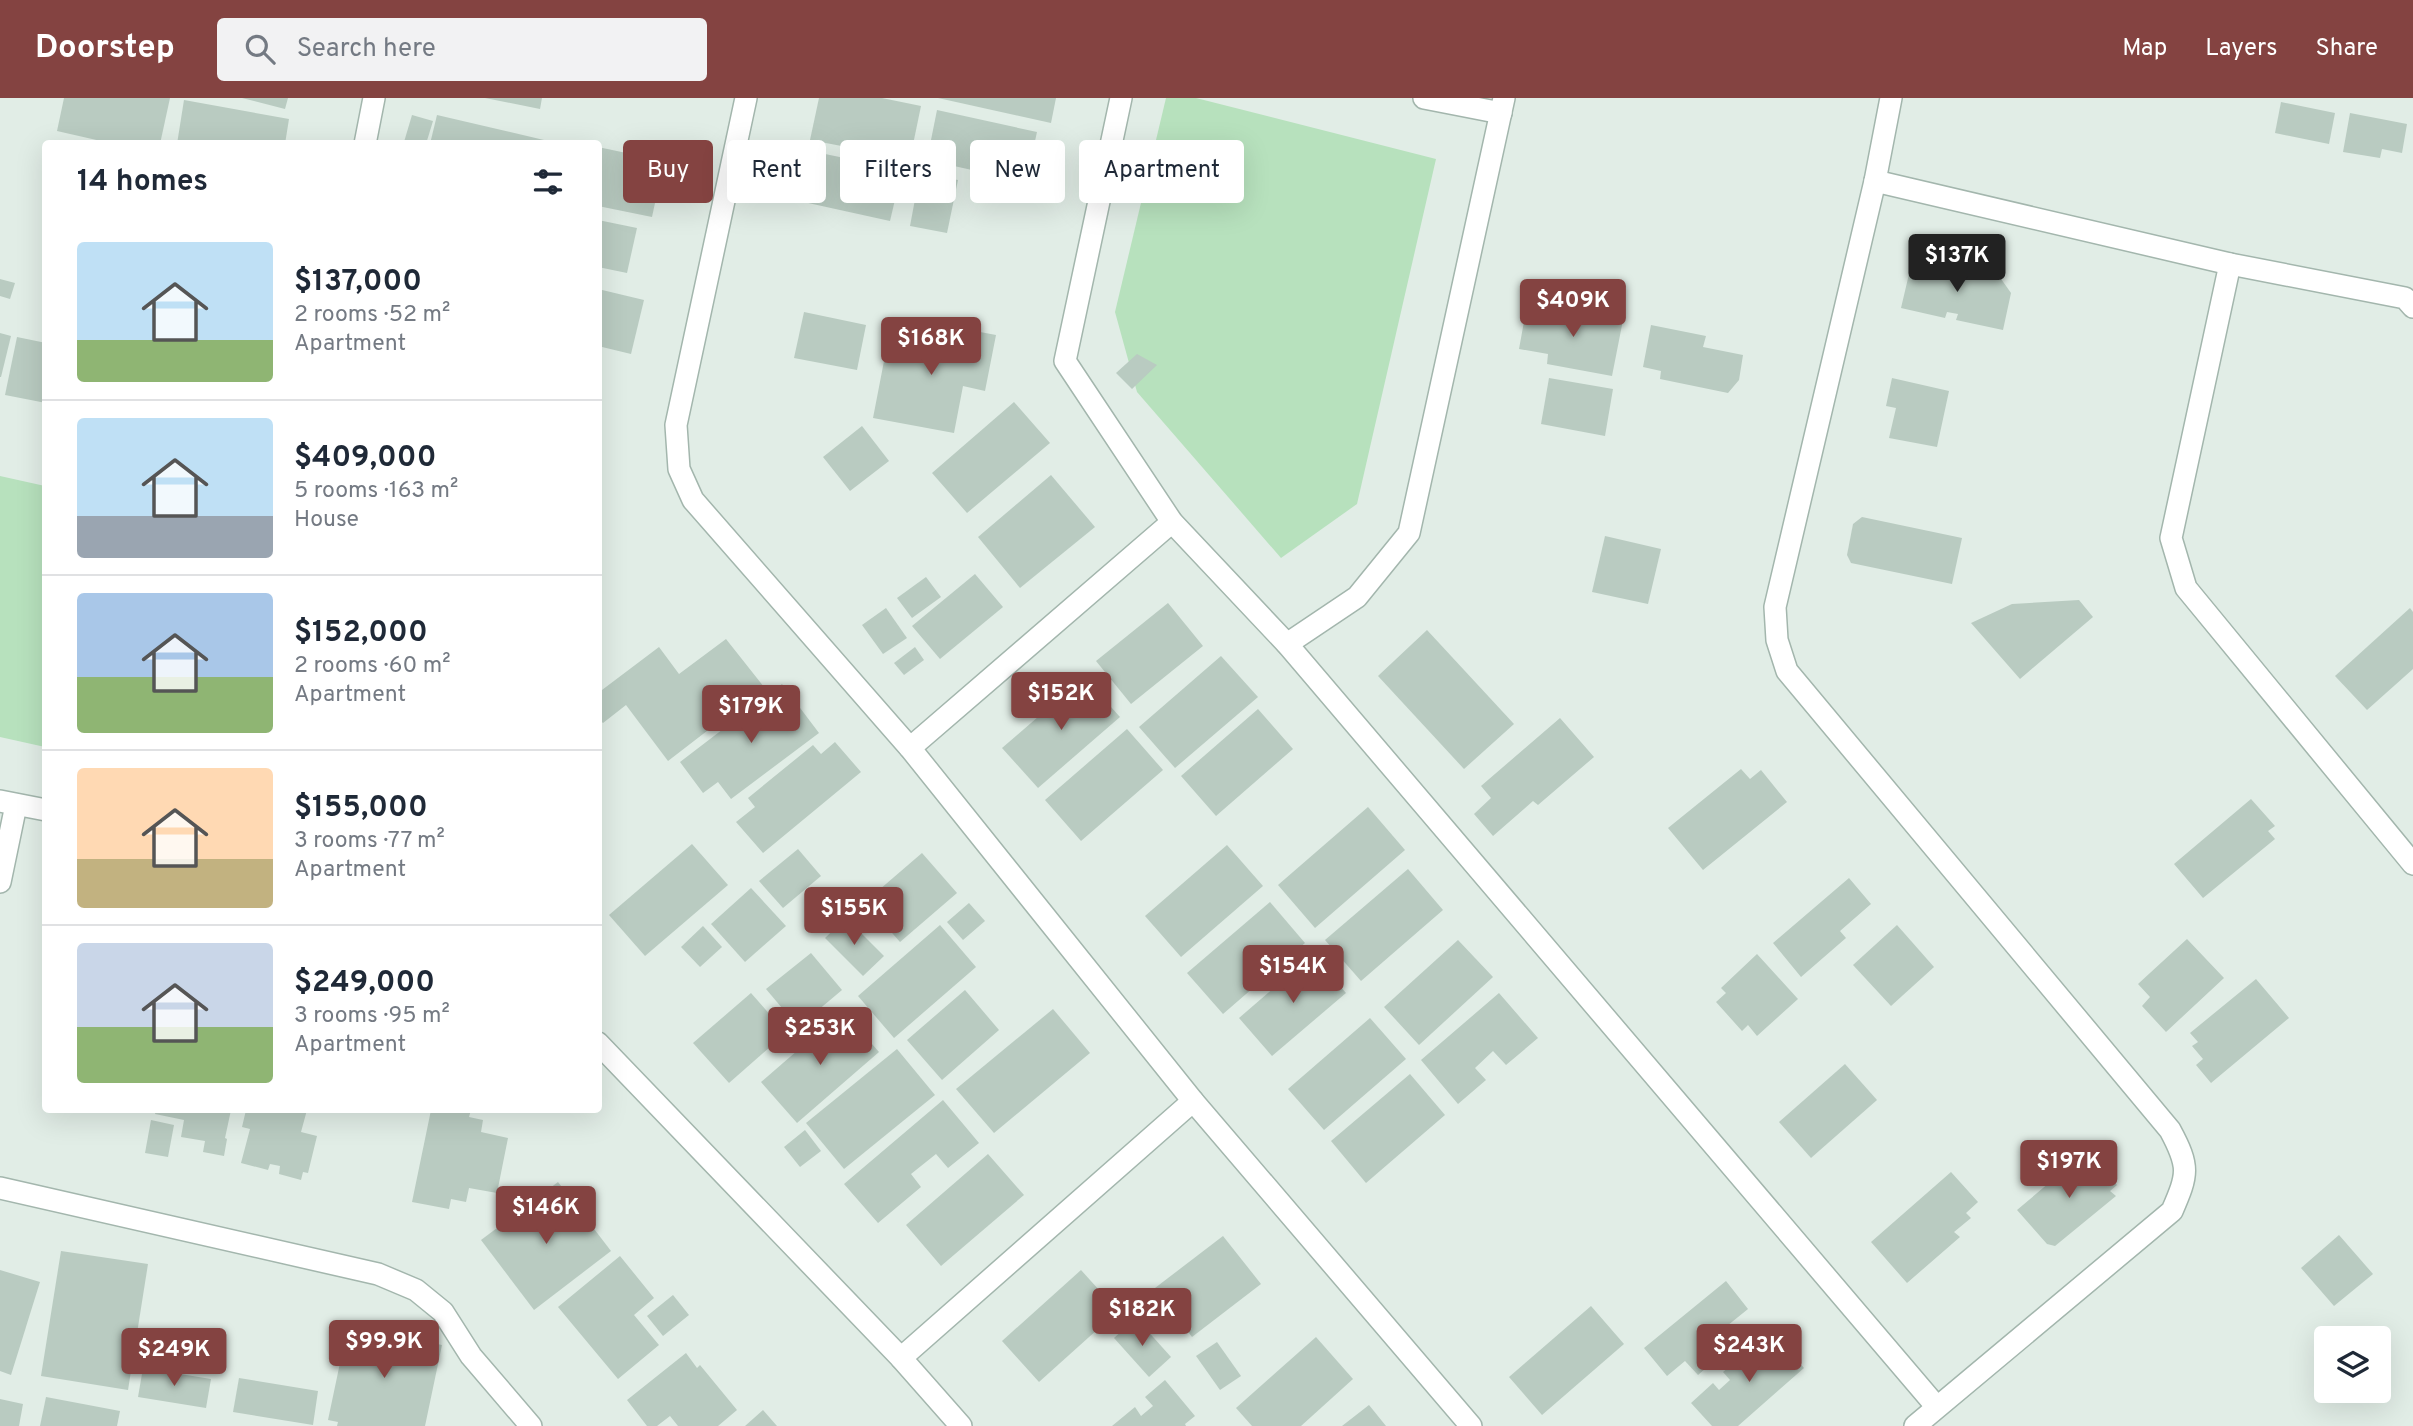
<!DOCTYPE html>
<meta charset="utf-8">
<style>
body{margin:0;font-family:Overpass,sans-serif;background:#f2f2f3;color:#1f2937;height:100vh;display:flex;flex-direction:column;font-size:26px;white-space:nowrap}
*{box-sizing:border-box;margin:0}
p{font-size:23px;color:#747a83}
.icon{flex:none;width:38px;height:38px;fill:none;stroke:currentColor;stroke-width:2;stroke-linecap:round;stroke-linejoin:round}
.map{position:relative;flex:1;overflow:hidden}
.drawer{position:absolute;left:42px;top:42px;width:560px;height:973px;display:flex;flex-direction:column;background:#fff;border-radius:7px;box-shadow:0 7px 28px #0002}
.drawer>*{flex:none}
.guide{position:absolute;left:623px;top:42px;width:665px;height:63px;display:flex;gap:14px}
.buttons{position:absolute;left:2314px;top:1228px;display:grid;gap:14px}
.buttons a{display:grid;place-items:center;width:77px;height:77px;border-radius:7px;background:#fff;box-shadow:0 7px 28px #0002;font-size:35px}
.price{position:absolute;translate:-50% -60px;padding:0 16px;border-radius:7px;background:#844341;color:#fff;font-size:23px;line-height:46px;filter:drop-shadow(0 2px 4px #0008)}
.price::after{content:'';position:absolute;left:50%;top:42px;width:21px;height:16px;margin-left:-10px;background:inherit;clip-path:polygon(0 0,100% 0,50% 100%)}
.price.selected{background:#222;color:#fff}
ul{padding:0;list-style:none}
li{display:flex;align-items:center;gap:21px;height:175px;padding:0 35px}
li+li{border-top:2px solid #e0e1e3}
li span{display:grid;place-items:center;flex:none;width:196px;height:140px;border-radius:7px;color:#555}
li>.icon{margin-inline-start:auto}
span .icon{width:84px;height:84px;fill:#fffc;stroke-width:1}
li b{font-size:30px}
h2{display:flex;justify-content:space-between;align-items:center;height:84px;padding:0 35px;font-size:30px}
.chip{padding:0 24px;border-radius:7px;background:#fff;box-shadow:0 7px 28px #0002;font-size:24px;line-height:63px}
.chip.selected{background:#844341;color:#fff}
header{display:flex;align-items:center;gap:42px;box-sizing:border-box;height:98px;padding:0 35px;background:#844341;color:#fff}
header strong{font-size:33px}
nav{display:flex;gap:38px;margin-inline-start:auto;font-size:24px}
.search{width:490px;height:63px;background:#f2f2f3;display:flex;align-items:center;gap:18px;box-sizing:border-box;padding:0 24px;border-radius:7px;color:#747a83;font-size:26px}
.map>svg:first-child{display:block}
</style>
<header>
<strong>Doorstep</strong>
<div class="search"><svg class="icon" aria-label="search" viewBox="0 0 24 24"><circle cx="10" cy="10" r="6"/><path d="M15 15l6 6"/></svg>Search here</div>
<nav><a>Map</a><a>Layers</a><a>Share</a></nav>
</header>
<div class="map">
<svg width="2413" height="1328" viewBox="0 0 2413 1328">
<rect width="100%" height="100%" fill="#e1ede6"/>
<g fill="#b7e1bd">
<polygon points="1166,0 1196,0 1436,61 1357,406 1281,460 1137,294 1115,214"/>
<polygon points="0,378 45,388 45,649 0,639"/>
</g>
<g fill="#b9cbc1">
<polygon points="64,0 170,0 160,46 114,46 57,33"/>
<polygon points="242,0 288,0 285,11"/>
<polygon points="485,0 542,0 540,11"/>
<polygon points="819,0 882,0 921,8 910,61 810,42"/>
<polygon points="938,0 1056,0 1051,25"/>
<polygon points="184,2 289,21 285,46 177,46"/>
<polygon points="2281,4 2335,15 2329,46 2275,35"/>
<polygon points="937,12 1037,34 1026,84 927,62"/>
<polygon points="2350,15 2407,26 2402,55 2382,51 2380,60 2343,54"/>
<polygon points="412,17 433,23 426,46 404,44"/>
<polygon points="437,17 544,42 543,46 430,46"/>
<polygon points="598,49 664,63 652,119 598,108"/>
<polygon points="801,51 902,72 890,123 790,101"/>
<polygon points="920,75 958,82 947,135 910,128"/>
<polygon points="598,122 637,130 627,175 598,169"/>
<polygon points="1913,159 1999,178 2011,195 2003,232 1956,222 1958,216 1947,214 1945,220 1901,210"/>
<polygon points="0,181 15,185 10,201 0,198"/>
<polygon points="598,191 644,202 631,256 598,248"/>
<polygon points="1540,206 1623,222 1612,278 1547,266 1548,256 1519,251 1525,218 1537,220"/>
<polygon points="804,214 866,227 857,272 794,260"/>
<polygon points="1651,227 1706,238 1703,249 1743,257 1739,282 1728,295 1660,281 1661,273 1643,269"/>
<polygon points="959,230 996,237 985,293 963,288 954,335 873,320 890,232 956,244"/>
<polygon points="0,235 11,238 1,279 0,279"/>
<polygon points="17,239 46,245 46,305 5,297"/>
<polygon points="1137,256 1157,267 1132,291 1116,275"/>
<polygon points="1549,280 1613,291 1605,338 1541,326"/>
<polygon points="1892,280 1949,293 1937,349 1889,340 1896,310 1886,308"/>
<polygon points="1014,304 1050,345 967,415 932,375"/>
<polygon points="862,328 889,363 850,393 823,359"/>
<polygon points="1051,377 1095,429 1020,490 978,439"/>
<polygon points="1862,419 1962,440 1952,486 1851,465 1847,457 1853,426"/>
<polygon points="1605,438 1661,451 1648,506 1592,494"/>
<polygon points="975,476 1003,509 940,561 912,528"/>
<polygon points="926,479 941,499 912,520 897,500"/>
<polygon points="2079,502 2093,519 2020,581 1971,525 2012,506"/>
<polygon points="1168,505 1203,548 1131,606 1096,563"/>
<polygon points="886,510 907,540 883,556 862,527"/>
<polygon points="2410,510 2413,514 2413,571 2367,612 2335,578"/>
<polygon points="1427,532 1514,626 1464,671 1378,578"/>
<polygon points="726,541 764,589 668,663 626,607 603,625 598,620 598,595 659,549 679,576"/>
<polygon points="915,549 924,562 904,577 894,565"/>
<polygon points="1221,558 1258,599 1175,670 1139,629"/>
<polygon points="1084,579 1120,619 1038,690 1002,650"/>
<polygon points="782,586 819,635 731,701 718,684 703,695 680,664"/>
<polygon points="1258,611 1293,651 1216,718 1181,678"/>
<polygon points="1560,620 1594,659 1538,707 1533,703 1493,738 1474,716 1491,700 1481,688"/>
<polygon points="1127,631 1163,672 1081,743 1045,702"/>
<polygon points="835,644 861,674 763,755 736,724 755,709 748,700 813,647 821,656"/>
<polygon points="1741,671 1750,681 1761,672 1787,704 1703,772 1668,730"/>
<polygon points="2251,701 2275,728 2268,733 2275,741 2203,800 2174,766"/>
<polygon points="1368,709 1405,752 1315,830 1278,787"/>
<polygon points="692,746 728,787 645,858 609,817"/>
<polygon points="1227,747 1263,788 1181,859 1145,818"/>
<polygon points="798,751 821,778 783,810 759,783"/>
<polygon points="922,755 957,795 900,844 865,804"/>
<polygon points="1408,771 1443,812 1361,883 1325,842"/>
<polygon points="1849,780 1871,806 1840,833 1846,840 1801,879 1773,845"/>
<polygon points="751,790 786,828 745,864 711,826"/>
<polygon points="1270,804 1305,845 1223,916 1187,875"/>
<polygon points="969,805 985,823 963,842 947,824"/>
<polygon points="846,820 884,858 863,878 825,840"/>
<polygon points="940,827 976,869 894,940 858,898"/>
<polygon points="1897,827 1934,869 1891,908 1853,867"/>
<polygon points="703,828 722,849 700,869 681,849"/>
<polygon points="2187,841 2224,880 2166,934 2142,908 2150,899 2138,886"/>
<polygon points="1458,842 1493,879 1419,947 1384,909"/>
<polygon points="811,855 842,892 798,929 766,891"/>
<polygon points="1313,856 1346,895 1272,958 1239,920"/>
<polygon points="1757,856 1798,901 1757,938 1748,927 1742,933 1716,904 1726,895 1721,890"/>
<polygon points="2256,881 2289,920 2211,985 2196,967 2203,961 2192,948 2198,944 2190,935"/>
<polygon points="965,892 999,932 942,982 907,942"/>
<polygon points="751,895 786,935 729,985 693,945"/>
<polygon points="1499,895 1538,940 1506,967 1493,953 1475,970 1486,982 1458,1006 1421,962"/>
<polygon points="1053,911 1090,955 994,1035 956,991"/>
<polygon points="843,913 879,954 797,1025 761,984"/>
<polygon points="1370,920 1406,961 1324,1032 1288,991"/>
<polygon points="897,951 935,997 844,1071 806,1025"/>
<polygon points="1845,966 1877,1002 1811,1060 1779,1024"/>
<polygon points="1410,976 1445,1017 1366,1085 1331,1043"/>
<polygon points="943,1002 979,1045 948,1070 936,1056 911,1076 921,1089 878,1125 844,1086"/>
<polygon points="156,1012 231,1012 225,1040 227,1041 224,1058 203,1054 205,1043 181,1039 184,1022 155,1016"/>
<polygon points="246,1012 307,1012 301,1034 317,1038 308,1075 303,1074 301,1082 279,1076 280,1068 270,1066 268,1072 241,1065 250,1031 242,1029"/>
<polygon points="431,1012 471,1012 469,1019 483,1022 481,1034 508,1040 497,1095 469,1090 466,1104 451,1101 449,1111 412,1104"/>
<polygon points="151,1022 174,1027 168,1059 145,1055"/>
<polygon points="805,1032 821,1053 800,1069 784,1049"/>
<polygon points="2088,1052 2117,1087 2110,1093 2116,1098 2055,1148 2047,1146 2017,1112"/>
<polygon points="988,1056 1024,1097 941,1168 906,1127"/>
<polygon points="1951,1074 1978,1104 1966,1115 1971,1120 1954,1134 1960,1139 1907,1185 1871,1144"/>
<polygon points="558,1084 611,1153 534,1212 481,1142"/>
<polygon points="2339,1137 2373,1176 2334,1208 2301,1170"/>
<polygon points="1223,1138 1261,1186 1192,1239 1155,1190"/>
<polygon points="61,1153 148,1166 128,1292 41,1278"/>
<polygon points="620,1158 654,1200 634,1217 659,1247 618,1281 558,1209"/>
<polygon points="0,1172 40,1184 11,1277 0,1273"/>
<polygon points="1081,1172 1118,1213 1039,1284 1002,1243"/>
<polygon points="1726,1183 1748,1211 1717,1236 1729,1250 1698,1277 1685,1263 1667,1278 1644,1250"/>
<polygon points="673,1197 689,1217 663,1238 647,1218"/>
<polygon points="1591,1208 1624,1246 1542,1317 1509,1279"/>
<polygon points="1136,1220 1171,1259 1149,1279 1114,1240"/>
<polygon points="348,1227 442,1247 425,1328 337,1328 338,1324 328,1322"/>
<polygon points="1316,1239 1353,1281 1301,1328 1252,1328 1236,1310"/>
<polygon points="1777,1239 1804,1270 1738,1328 1712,1328 1691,1305 1713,1285 1719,1292 1730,1282 1723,1274 1763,1240 1769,1246"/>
<polygon points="1217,1244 1241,1278 1220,1292 1196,1258"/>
<polygon points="686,1255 697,1270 700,1267 737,1312 718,1328 678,1328 670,1318 657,1328 647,1328 627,1302"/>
<polygon points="143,1270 211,1281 206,1310 138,1299"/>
<polygon points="239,1280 318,1293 313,1327 233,1314"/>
<polygon points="1165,1282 1195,1318 1185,1326 1186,1328 1112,1328 1135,1309 1141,1318 1153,1308 1145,1299"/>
<polygon points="46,1299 120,1313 117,1328 40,1328"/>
<polygon points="0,1301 23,1306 19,1328 0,1328"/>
<polygon points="1369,1307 1386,1328 1342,1328"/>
<polygon points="763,1312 777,1328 745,1328"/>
</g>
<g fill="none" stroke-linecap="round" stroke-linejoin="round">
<g stroke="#a3b6ad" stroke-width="24">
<g id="street">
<polyline points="746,0 676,327 679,371 693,402 910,650 1193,1003 1471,1328"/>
<polyline points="1121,0 1065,263 1172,424 1287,546 1936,1308"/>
<polyline points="1424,0 1501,15"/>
<path d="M1891,0l-16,83 -100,426 2,33 10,31 383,459c20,37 18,44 2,81l-257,215"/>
<polyline points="365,46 374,0"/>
<polyline points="1875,83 2230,166 2405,200 2413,209"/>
<polyline points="2230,166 2171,440 2186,490 2413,766"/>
<polyline points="1287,546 1357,499 1409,435 1504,0"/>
<polyline points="910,650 1172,424"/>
<polyline points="0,703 46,712"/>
<polyline points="0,784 16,707"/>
<polyline points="598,945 901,1260 961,1328"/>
<polyline points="0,1090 378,1176 416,1192 443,1214 471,1258 531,1328"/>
<polyline points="901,1260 1193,1003"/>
</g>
</g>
<use href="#street" stroke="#fff" stroke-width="21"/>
</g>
</svg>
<div class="buttons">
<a><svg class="icon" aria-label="layers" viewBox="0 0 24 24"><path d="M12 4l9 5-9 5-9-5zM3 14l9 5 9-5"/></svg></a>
</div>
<b class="price selected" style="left:1957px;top:196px">$137K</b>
<b class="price" style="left:1573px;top:241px">$409K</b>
<b class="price" style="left:931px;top:279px">$168K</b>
<b class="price" style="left:1061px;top:634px">$152K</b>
<b class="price" style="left:751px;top:647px">$179K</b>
<b class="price" style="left:854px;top:849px">$155K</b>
<b class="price" style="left:1293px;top:907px">$154K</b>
<b class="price" style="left:820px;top:969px">$253K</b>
<b class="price" style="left:2069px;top:1102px">$197K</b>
<b class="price" style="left:546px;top:1148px">$146K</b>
<b class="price" style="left:1142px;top:1250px">$182K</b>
<b class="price" style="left:384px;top:1282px">$99.9K</b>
<b class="price" style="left:1749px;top:1286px">$243K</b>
<b class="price" style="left:174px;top:1290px">$249K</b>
<div class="guide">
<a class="chip selected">Buy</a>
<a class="chip">Rent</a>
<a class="chip">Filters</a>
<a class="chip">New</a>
<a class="chip">Apartment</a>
</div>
<section class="drawer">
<h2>14 homes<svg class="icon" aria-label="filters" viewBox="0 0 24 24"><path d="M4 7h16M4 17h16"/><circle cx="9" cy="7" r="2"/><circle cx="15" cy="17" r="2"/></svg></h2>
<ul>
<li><span style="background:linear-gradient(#bfe0f5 70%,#8fb573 0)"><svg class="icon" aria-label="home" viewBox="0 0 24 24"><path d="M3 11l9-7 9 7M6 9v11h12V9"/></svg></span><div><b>$137,000</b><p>2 rooms · 52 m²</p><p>Apartment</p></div></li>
<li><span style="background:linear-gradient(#bfe0f5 70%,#9aa5b1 0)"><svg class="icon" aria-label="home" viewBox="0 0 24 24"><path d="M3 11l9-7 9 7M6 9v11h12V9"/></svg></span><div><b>$409,000</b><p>5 rooms · 163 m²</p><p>House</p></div></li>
<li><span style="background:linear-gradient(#a9c7e8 60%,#8fb573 0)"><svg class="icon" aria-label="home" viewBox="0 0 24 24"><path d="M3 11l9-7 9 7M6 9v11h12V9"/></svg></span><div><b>$152,000</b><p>2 rooms · 60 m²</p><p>Apartment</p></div></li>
<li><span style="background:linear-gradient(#ffd9b3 65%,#c2b280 0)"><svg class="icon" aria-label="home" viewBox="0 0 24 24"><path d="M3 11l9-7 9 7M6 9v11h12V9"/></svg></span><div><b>$155,000</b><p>3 rooms · 77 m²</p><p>Apartment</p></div></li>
<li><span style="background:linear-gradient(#c9d6e8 60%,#8fb573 0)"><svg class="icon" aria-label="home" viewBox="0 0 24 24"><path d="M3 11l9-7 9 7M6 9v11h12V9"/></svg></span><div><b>$249,000</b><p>3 rooms · 95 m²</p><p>Apartment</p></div></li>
</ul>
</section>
</div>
